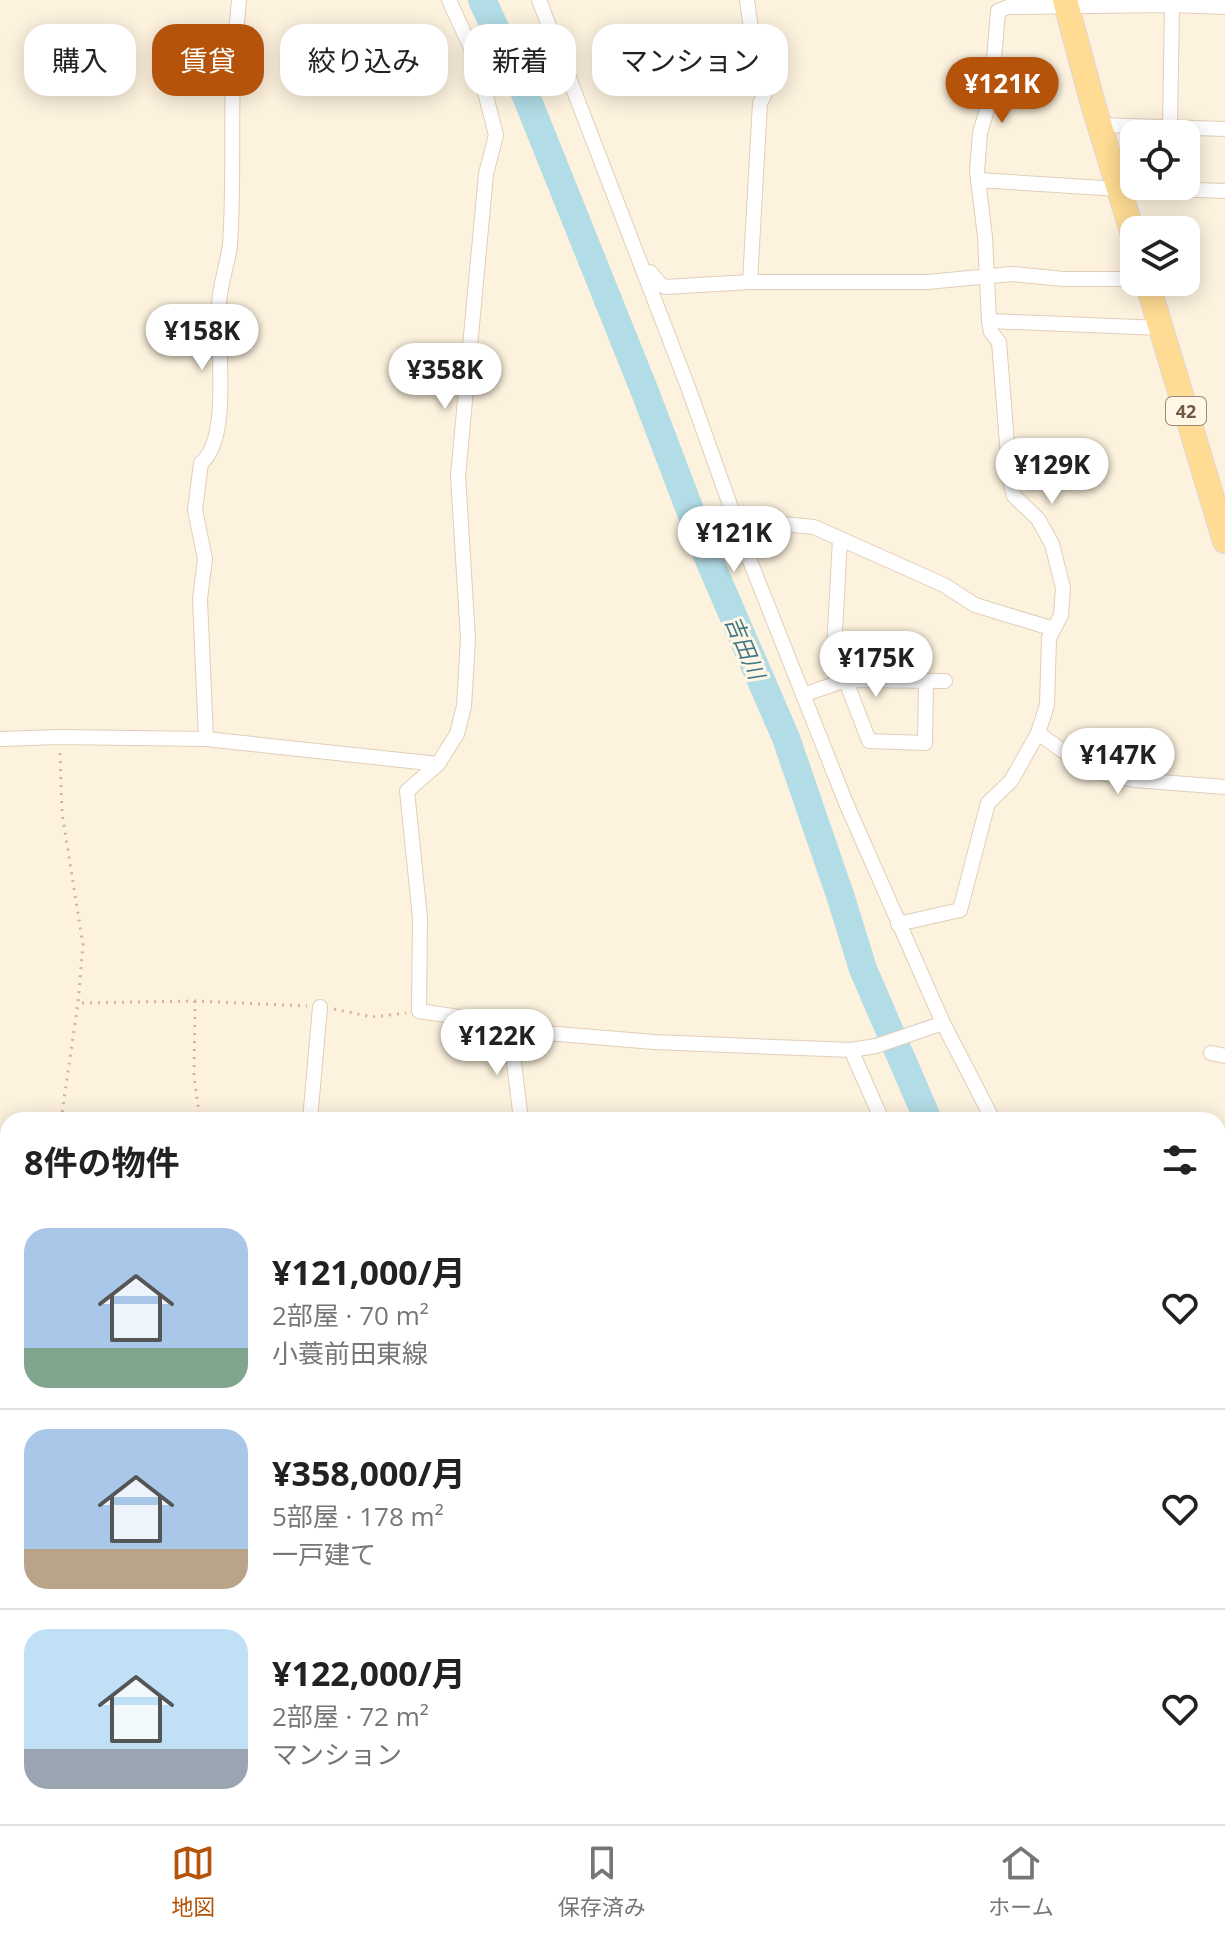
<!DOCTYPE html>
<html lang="ja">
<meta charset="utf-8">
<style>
body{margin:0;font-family:"Open Sans","Noto Sans JP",sans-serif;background:#f2f2f2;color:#222;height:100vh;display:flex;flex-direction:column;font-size:30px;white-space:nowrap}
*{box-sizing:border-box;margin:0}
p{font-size:26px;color:#767676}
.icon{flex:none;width:44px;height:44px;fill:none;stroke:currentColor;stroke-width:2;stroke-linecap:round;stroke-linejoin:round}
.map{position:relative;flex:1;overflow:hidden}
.details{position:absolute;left:0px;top:1112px;width:1226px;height:712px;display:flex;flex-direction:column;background:#fff;border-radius:24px 24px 0 0;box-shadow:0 4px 20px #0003}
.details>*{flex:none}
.guide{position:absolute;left:24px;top:24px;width:800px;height:72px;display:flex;gap:16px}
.controls{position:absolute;left:1120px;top:120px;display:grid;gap:16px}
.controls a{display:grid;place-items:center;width:80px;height:80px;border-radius:16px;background:#fff;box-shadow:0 4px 20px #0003;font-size:40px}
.price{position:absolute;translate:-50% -68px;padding:0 18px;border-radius:28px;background:#fff;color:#222;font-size:26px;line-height:52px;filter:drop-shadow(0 2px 4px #0008)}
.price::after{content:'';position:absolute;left:50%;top:48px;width:24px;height:18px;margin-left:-12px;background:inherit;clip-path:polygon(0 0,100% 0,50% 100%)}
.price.current{background:#b45309;color:#fff}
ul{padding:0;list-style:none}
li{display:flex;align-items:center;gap:24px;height:200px;padding:0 24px}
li+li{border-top:2px solid #e0e0e0}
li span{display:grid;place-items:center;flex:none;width:224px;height:160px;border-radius:24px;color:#555}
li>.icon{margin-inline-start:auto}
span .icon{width:96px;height:96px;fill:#fffc;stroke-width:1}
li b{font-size:34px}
h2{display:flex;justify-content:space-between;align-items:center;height:96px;padding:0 24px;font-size:34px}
.tag{padding:0 28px;border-radius:24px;background:#fff;box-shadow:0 4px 20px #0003;font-size:28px;line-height:72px}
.tag.current{background:#b45309;color:#fff}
.tabs{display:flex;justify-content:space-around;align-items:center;height:112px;border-top:2px solid #e0e0e0;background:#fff;font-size:22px;color:#767676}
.tabs a{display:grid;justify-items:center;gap:4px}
.tabs .current{color:#b45309}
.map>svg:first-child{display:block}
</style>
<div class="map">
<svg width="1225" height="1824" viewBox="0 0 1225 1824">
<rect width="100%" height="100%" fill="#fdf2de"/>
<polygon fill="#b2dde6" stroke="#98ccd8" stroke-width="2" points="0,1510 8,1522 8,1657 0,1667"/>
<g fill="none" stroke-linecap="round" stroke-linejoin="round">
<g stroke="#b2dde6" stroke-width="28">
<polyline points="482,0 520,81 645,392 709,560 786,738 841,898 863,969 928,1120"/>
<polyline points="1218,1798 1223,1824"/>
</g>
<g stroke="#e1ceba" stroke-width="16">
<g id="minor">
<polyline points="449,0 477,61 496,135 486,174 458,476 468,639 464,706 457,734 438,764 407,791 420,918 419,1011 479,1020 510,1030 654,1042 851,1050 876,1046 943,1023"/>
<polyline points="539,0 688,387 750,561 846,803 943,1023 993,1120"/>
<polyline points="747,0 757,73 766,92 760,103 750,282"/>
<polyline points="477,61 552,33"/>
<polyline points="1100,125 1225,129"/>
<polyline points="1170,127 1172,5"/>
<polyline points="978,180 1119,189"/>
<polyline points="1118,187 1225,191"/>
<polyline points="650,272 660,284 665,287 750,282 927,282 1012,274 1064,279 1134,279"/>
<polyline points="989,321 1161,328"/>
<polyline points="737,525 782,524 814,527 944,585 975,605 1054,629"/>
<polyline points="840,539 834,650 869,741 925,743 926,681"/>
<polyline points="803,695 846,680 945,681"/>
<polyline points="1038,733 1091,771 1135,780 1225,787"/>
<polyline points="0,739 59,737 206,739 438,764"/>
<path d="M206,739l-6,-140 5,-40 -10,-49 6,-47c31,-24 15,-122 18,-159 1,-21 9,-40 11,-60 4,-57 1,-114 3,-171 1,-24 4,-49 6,-73"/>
<polyline points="898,924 960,910 988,803 1011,781 1038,733 1047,705 1049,638 1061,615 1063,588 1052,544 1038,519 1014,496 1010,481 999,342 991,332 989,321 985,237 977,171 980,133 991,96 998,11 1008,7 1172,5 1225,7"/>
<polyline points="510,1030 521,1120"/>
<polyline points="851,1050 882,1120"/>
<polyline points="1211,1053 1225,1056"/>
<polyline points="310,1120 320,1007"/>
<polyline points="1222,1407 1225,1407"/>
<polyline points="0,1442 8,1451"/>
<polyline points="1218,1579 1225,1593"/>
<polyline points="507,1824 508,1816"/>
</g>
</g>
<g stroke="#e1ceba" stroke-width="20">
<polyline id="tertiary" points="0,1258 8,1258"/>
</g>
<g stroke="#ddd7d3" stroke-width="26">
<g id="primary">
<polyline points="1065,0 1093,104 1134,238"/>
<polyline points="1147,282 1225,541"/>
<polyline points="1218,1151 1225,1151"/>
<polyline points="1218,1176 1225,1175"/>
<polyline points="0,1179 8,1178"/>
<polyline points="0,1199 8,1199"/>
</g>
</g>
<g stroke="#d7b398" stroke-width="3" stroke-dasharray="2 6" stroke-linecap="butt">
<polyline points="60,753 62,813 83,945 78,1003 195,1001 307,1006"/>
<polyline points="195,1001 194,1077 200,1120"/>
<polyline points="334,1009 372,1017 406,1013"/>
<polyline points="61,1120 78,1003"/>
</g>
<use href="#minor" stroke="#fff" stroke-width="14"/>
<use href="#tertiary" stroke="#fff" stroke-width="18"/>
<use href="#primary" stroke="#ffdb93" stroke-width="24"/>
</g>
<g text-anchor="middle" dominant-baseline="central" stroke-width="6" stroke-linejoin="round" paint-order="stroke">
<rect fill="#fff6e5" stroke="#9d8776" stroke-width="2" x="1166" y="397" width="40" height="28" rx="6"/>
<g font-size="18" font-weight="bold" fill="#735846">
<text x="1186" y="411">42</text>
</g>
<g font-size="22" font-style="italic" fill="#3f7988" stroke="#fff6e5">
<text transform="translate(746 647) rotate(67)">吉田川</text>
</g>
</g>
</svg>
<div class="controls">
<a><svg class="icon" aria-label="locate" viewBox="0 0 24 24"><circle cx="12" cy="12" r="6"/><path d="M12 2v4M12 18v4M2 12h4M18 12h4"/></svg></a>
<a><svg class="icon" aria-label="layers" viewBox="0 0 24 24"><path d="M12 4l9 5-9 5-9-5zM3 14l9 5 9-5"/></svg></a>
</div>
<b class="price current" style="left:1002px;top:125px">¥121K</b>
<b class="price" style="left:202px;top:372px">¥158K</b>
<b class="price" style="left:445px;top:411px">¥358K</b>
<b class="price" style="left:1052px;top:506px">¥129K</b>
<b class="price" style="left:734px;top:574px">¥121K</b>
<b class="price" style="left:876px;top:699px">¥175K</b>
<b class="price" style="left:1118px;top:796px">¥147K</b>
<b class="price" style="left:497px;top:1077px">¥122K</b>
<div class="guide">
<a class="tag">購入</a>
<a class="tag current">賃貸</a>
<a class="tag">絞り込み</a>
<a class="tag">新着</a>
<a class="tag">マンション</a>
</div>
<section class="details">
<h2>8件の物件<svg class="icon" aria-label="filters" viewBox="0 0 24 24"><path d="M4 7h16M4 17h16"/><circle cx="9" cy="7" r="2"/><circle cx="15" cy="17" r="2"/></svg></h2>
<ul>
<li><span style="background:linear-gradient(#a9c7e8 75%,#7fa58c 0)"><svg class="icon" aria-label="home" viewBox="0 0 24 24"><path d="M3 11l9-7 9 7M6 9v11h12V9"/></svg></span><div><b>¥121,000/月</b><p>2部屋 · 70 m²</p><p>小蓑前田東線</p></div><svg class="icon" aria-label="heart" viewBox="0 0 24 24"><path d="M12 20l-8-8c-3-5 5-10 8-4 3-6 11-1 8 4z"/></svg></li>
<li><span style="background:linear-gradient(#a9c7e8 75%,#b9a48a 0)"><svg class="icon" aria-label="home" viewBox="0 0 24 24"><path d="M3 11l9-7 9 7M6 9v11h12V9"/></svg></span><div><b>¥358,000/月</b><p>5部屋 · 178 m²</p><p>一戸建て</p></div><svg class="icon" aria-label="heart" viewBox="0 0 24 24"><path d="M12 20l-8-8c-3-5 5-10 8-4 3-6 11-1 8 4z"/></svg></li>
<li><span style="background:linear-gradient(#bfe0f5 75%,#9aa5b1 0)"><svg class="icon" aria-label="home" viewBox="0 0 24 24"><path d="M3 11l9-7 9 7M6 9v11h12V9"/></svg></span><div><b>¥122,000/月</b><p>2部屋 · 72 m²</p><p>マンション</p></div><svg class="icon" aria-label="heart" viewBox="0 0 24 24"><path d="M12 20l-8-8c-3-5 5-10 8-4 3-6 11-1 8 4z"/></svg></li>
</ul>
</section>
</div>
<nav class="tabs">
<a class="current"><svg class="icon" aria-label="map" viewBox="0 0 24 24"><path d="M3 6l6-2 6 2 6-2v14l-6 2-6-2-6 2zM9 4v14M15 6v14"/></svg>地図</a>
<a><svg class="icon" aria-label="saved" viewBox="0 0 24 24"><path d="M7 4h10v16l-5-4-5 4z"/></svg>保存済み</a>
<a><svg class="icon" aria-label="home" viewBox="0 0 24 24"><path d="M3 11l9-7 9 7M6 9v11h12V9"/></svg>ホーム</a>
</nav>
